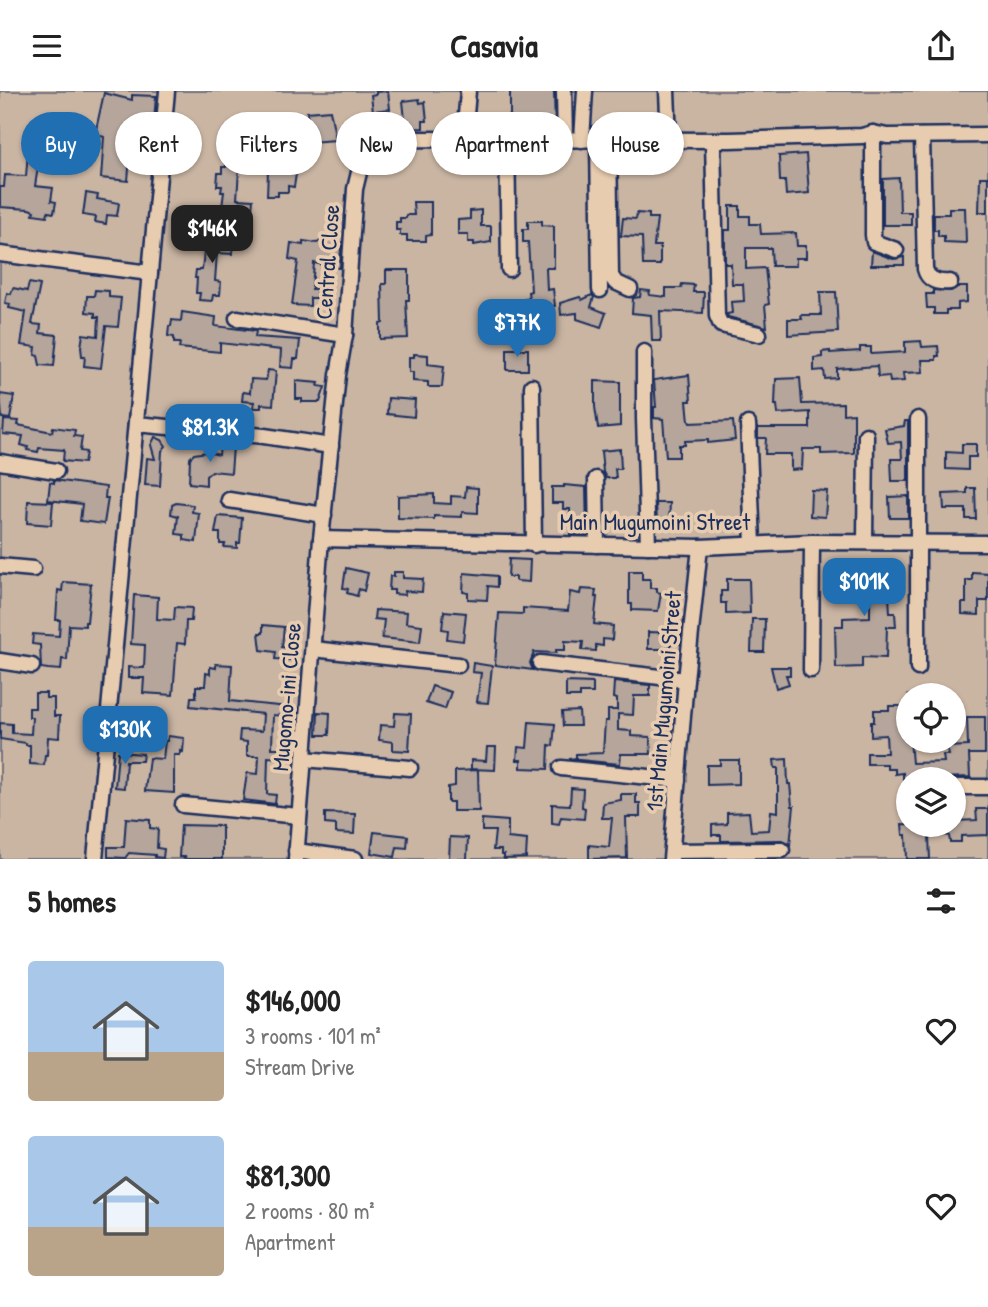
<!DOCTYPE html>
<meta charset="utf-8">
<style>
body{margin:0;font-family:"Patrick Hand",sans-serif;background:#f2f2f2;color:#222;height:100vh;display:flex;flex-direction:column;font-size:26px;white-space:nowrap}
*{box-sizing:border-box;margin:0}
p{font-size:23px;color:#767676}
.icon{flex:none;width:38px;height:38px;fill:none;stroke:currentColor;stroke-width:2;stroke-linecap:round;stroke-linejoin:round}
.map{position:relative;height:768px;overflow:hidden}
.drawer{display:flex;flex-direction:column;background:#fff;flex:1}
.drawer>*{flex:none}
.hud{position:absolute;left:21px;top:21px;width:947px;height:63px;display:flex;gap:14px}
.controls{position:absolute;left:896px;top:592px;display:grid;gap:14px}
.controls a{display:grid;place-items:center;width:70px;height:70px;border-radius:50%;background:#fff;box-shadow:0 2px 5px #0004;font-size:35px}
.price{position:absolute;translate:-50% -60px;padding:0 16px;border-radius:14px;background:#1f6fb2;color:#fff;font-size:23px;line-height:46px;filter:drop-shadow(0 2px 4px #0008)}
.price::after{content:'';position:absolute;left:50%;top:42px;width:21px;height:16px;margin-left:-10px;background:inherit;clip-path:polygon(0 0,100% 0,50% 100%)}
.price.on{background:#222;color:#fff}
ul{padding:0;list-style:none}
li{display:flex;align-items:center;gap:21px;height:175px;padding:0 28px}
li span{display:grid;place-items:center;flex:none;width:196px;height:140px;border-radius:7px;color:#555}
li>.icon{margin-inline-start:auto}
span .icon{width:84px;height:84px;fill:#fffc;stroke-width:1}
li b{font-size:30px}
h2{display:flex;justify-content:space-between;align-items:center;height:84px;padding:0 28px;font-size:30px}
.pill{padding:0 24px;border-radius:32px;background:#fff;box-shadow:0 2px 5px #0004;font-size:24px;line-height:63px}
.pill.on{background:#1f6fb2;color:#fff}
header{display:flex;justify-content:space-between;align-items:center;height:91px;padding:0 28px;background:#fff;font-size:32px;font-weight:700}
.map>svg:first-child{display:block}
</style>
<header><svg class="icon" aria-label="menu" viewBox="0 0 24 24"><path d="M4 6h16M4 12h16M4 18h16"/></svg>Casavia<svg class="icon" aria-label="share" viewBox="0 0 24 24"><path d="M12 15V3M7 8l5-5 5 5M5 13v7h14v-7"/></svg></header>
<div class="map">
<svg width="988" height="768" viewBox="0 0 988 768">
<rect width="100%" height="100%" fill="#e8ccaf"/>
<filter id="ink" filterUnits="userSpaceOnUse"><feTurbulence type="fractalNoise" baseFrequency=".0143" numOctaves="2"/><feDisplacementMap in="SourceGraphic" scale="14" xChannelSelector="R" yChannelSelector="G"/><feConvolveMatrix kernelMatrix="1 2 1 2 8 2 1 2 1" color-interpolation-filters="sRGB"/></filter>
<g filter="url(#ink)">
<path fill="#cab5a3" stroke="#727280" stroke-width="2" fill-rule="evenodd" d="M0,0h988v768h-988zM908,604h46v45h-46zM908,688h46v45h-46z"/>
<g fill="#b5a59b" stroke="#1b2f5e" stroke-width="2">
<polygon points="388,0 390,18 373,20 371,4 376,3 376,1"/>
<polygon points="510,0 554,0 555,39 524,39 524,36 505,38 504,25 510,25"/>
<polygon points="104,2 132,9 132,4 156,5 152,56 131,53 128,90 101,87 104,46 95,43"/>
<polygon points="419,8 420,12 425,11 427,30 423,30 423,37 406,38 403,10"/>
<polygon points="330,19 336,49 310,51 307,21"/>
<polygon points="288,25 291,51 279,53 279,48 264,50 262,35 274,33 274,27"/>
<polygon points="30,37 47,39 43,69 39,69 35,95 53,97 51,110 56,111 54,122 48,121 47,125 33,123 34,120 29,118 0,116 0,96 4,96 5,84 26,85"/>
<polygon points="806,63 809,102 786,104 785,90 780,90 779,65"/>
<polygon points="227,67 244,68 243,79 239,79 237,108 253,109 252,118 222,116 224,101 221,101 222,95 217,95 218,82 222,82 222,76 226,76"/>
<polygon points="273,68 298,70 294,96 288,95 288,101 278,101 278,105 267,105 268,79 272,79"/>
<polygon points="980,86 988,86 988,121 979,121"/>
<polygon points="899,87 900,121 911,121 911,134 883,134 883,88"/>
<polygon points="86,102 98,104 97,108 119,112 117,125 107,124 106,133 95,131 96,126 83,124"/>
<polygon points="413,111 431,111 431,144 426,145 426,150 407,150 407,144 400,144 400,139 396,139 396,131 400,131 400,127 406,127 406,124 414,124"/>
<polygon points="730,115 740,115 740,125 750,125 750,133 760,133 761,143 796,142 797,155 806,155 806,167 796,167 796,175 772,175 771,157 746,157 746,178 765,177 769,213 765,214 767,236 728,226 727,223 732,222 731,211 744,210 743,193 732,193 731,173 725,173 725,139 730,139"/>
<polygon points="949,117 965,117 966,152 944,151 944,145 938,145 938,139 934,139 934,123 949,123"/>
<polygon points="481,119 481,135 491,135 491,151 474,154 474,151 468,151 468,143 458,143 458,129 470,128 470,120"/>
<polygon points="637,122 649,123 649,127 657,127 654,155 660,155 660,174 643,174 642,146 621,145 623,127 636,128"/>
<polygon points="528,130 542,130 542,134 554,135 554,177 546,177 547,199 553,198 555,215 527,219 525,208 529,207 528,201 531,200 528,151 523,151 523,138 528,138"/>
<polygon points="209,141 234,144 232,163 217,162 215,190 221,191 220,204 213,204 212,210 199,209 200,202 196,202 197,187 195,187 196,179 202,179 205,151 209,152"/>
<polygon points="333,143 341,155 340,177 314,172 312,198 317,198 316,207 310,207 310,215 292,214 298,170 289,168 291,152 303,154 303,150 317,152"/>
<polygon points="872,160 893,168 904,166 904,174 871,174"/>
<polygon points="386,179 409,179 409,209 406,209 408,247 380,248 380,233 383,232 382,193 386,193"/>
<polygon points="29,192 40,194 32,233 41,234 40,242 57,244 54,275 40,274 38,265 35,264 36,256 21,254 26,221 9,217 10,213 5,212 7,202 11,203 13,197 27,200"/>
<polygon points="682,193 694,194 693,201 704,201 703,222 660,220 661,250 652,250 651,224 632,222 633,207 640,206 641,199 650,200 649,204 666,206 666,197 681,197"/>
<polygon points="958,196 967,196 967,211 958,212 958,219 946,219 946,223 934,223 934,217 927,217 926,203 933,203 933,199 951,200"/>
<polygon points="95,199 109,200 109,206 121,207 118,236 106,235 101,277 84,275 85,265 82,265 81,256 83,243 98,245 99,226 95,226 95,222 86,221 87,205 94,205"/>
<polygon points="820,201 836,201 838,241 788,244 788,228 802,228 801,224 821,224"/>
<polygon points="592,204 594,206 591,216 606,222 601,236 577,228 577,222 561,224 560,212 580,206 582,209"/>
<polygon points="182,221 216,226 215,235 256,240 255,246 300,249 298,268 294,268 293,277 280,276 281,259 220,252 220,261 179,257 180,252 174,252 174,246 168,245 169,235 171,235 172,229 181,230"/>
<polygon points="921,250 922,256 938,255 939,265 936,265 936,269 922,269 923,281 903,282 904,290 890,291 889,285 878,286 877,275 837,278 837,287 825,288 824,279 814,280 814,267 822,266 822,261 830,260 830,262 860,260 860,256 871,256 871,263 905,261 905,251"/>
<rect x="507" y="258" width="21" height="21"/>
<polygon points="414,263 428,264 428,273 444,275 442,296 428,296 428,291 413,290 413,281 409,281 409,266 414,266"/>
<polygon points="268,279 276,280 273,314 261,313 261,317 253,317 254,311 242,310 243,301 250,302 251,288 266,289"/>
<polygon points="689,284 691,310 687,310 689,330 690,332 733,330 735,349 708,352 708,349 685,350 685,354 679,354 679,366 666,366 663,328 654,327 654,316 656,316 654,289"/>
<polygon points="800,287 802,313 843,312 843,323 854,322 854,362 821,363 821,358 803,358 802,378 791,379 791,363 765,363 766,347 758,347 758,337 810,337 810,321 778,323 777,314 775,314 776,288"/>
<polygon points="296,290 319,292 318,295 325,296 320,311 302,311 302,308 296,308"/>
<polygon points="595,290 620,291 620,335 598,337 595,316"/>
<polygon points="0,303 14,305 10,328 2,327"/>
<polygon points="388,307 415,309 414,326 387,323"/>
<polygon points="4,329 19,330 18,334 52,341 53,336 75,339 74,345 82,346 80,360 86,361 84,372 63,370 64,359 39,357 38,361 27,359 28,356 21,354 23,345 3,343"/>
<polygon points="905,330 908,330 908,390 892,390 891,368 902,368 901,351 888,352 885,338 904,335"/>
<polygon points="155,346 162,349 166,355 162,360 160,395 145,394 147,367 155,368 151,354"/>
<polygon points="962,353 976,353 976,366 968,366 968,379 946,378 946,361 962,362"/>
<polygon points="220,354 233,356 231,382 212,380 206,385 206,394 189,392 190,367 194,363 207,361 219,364"/>
<polygon points="620,358 621,378 615,378 616,387 606,387 603,381 601,360"/>
<polygon points="54,389 106,396 105,407 108,407 104,433 80,430 82,413 48,409 50,391 54,392"/>
<polygon points="564,394 586,396 587,442 571,443 570,418 563,418 563,412 552,412 552,396 564,396"/>
<polygon points="466,396 478,397 478,422 462,421 462,426 434,425 434,428 398,427 398,405 434,403 434,412 451,413 451,405 465,406"/>
<polygon points="967,397 975,397 976,428 966,428 966,418 944,418 943,403 967,402"/>
<polygon points="811,399 827,400 825,426 810,425"/>
<polygon points="908,405 908,427 890,427 889,406"/>
<polygon points="28,410 53,411 51,434 27,432"/>
<polygon points="176,412 193,414 192,421 199,422 196,451 184,449 184,444 176,443 178,425 171,423 172,414"/>
<polygon points="656,412 670,412 669,432 657,431"/>
<polygon points="218,425 242,427 240,452 237,452 237,457 224,456 225,453 220,453 220,442 215,442"/>
<polygon points="509,468 530,469 529,491 516,490 516,486 508,486"/>
<polygon points="880,471 880,505 889,504 890,522 895,522 896,536 887,536 886,567 862,566 862,576 836,577 835,535 843,535 843,527 870,526 870,499 844,499 841,472"/>
<polygon points="346,477 368,482 364,500 359,498 357,505 347,502 348,498 343,497"/>
<polygon points="629,480 642,480 642,488 650,488 650,497 657,497 657,501 661,502 658,520 632,519 632,513 629,513"/>
<polygon points="394,481 403,481 403,487 423,488 422,501 405,500 405,504 394,503 394,499 389,499 390,485 394,485"/>
<polygon points="972,481 988,482 988,510 979,510 979,524 962,523 962,512 966,512 966,489 972,489"/>
<polygon points="464,482 497,485 497,496 488,495 487,509 468,508 468,502 463,501"/>
<polygon points="727,488 749,488 750,522 726,523 726,512 721,512 721,500 727,500"/>
<polygon points="63,491 91,493 87,531 85,531 85,535 69,534 67,569 62,568 61,579 48,578 41,577 40,554 32,553 33,543 59,545 60,529 56,529 58,499 62,500"/>
<polygon points="581,498 596,499 595,506 597,506 594,533 613,535 612,549 603,548 603,555 596,554 596,560 582,559 583,551 565,550 565,559 556,559 556,562 534,561 530,572 533,579 495,574 499,522 523,523 523,517 568,520 570,501 580,503"/>
<polygon points="134,504 158,506 157,528 174,529 175,516 192,517 191,530 186,530 185,553 177,552 173,604 143,602 144,587 128,587 128,576 144,577 145,554 131,553"/>
<polygon points="375,519 407,521 406,532 422,534 420,551 382,547 384,529 374,528"/>
<polygon points="444,520 466,522 463,550 447,548 448,539 442,538"/>
<polygon points="752,528 765,528 764,561 751,561"/>
<polygon points="263,534 284,536 282,556 293,557 292,569 275,568 276,561 261,559 259,542 263,542"/>
<polygon points="648,541 681,542 680,553 670,553 670,558 648,558"/>
<polygon points="473,572 492,575 488,612 477,611 481,582 472,581"/>
<polygon points="216,573 232,574 230,610 298,617 297,626 273,624 272,657 281,657 280,667 268,666 267,703 276,704 275,713 243,709 247,682 258,683 259,665 247,665 247,651 239,650 240,639 262,640 263,623 190,615 191,606 196,606 196,595 205,595 206,582 210,583 210,576 216,577"/>
<polygon points="771,576 790,576 790,584 786,584 789,593 776,597"/>
<polygon points="566,591 593,592 593,602 580,602 580,606 566,606"/>
<polygon points="614,591 650,594 650,605 634,605 633,624 618,623 618,639 631,640 631,645 650,646 651,663 621,663 620,673 569,668 576,667 576,663 603,662 605,630 608,630 608,619 617,619 617,608 613,607"/>
<polygon points="432,595 451,601 445,618 426,612"/>
<polygon points="35,602 46,602 46,607 54,607 54,625 60,625 59,647 48,646 47,664 45,664 44,674 30,673 30,654 26,654 26,652 0,648 0,632 12,633 12,642 31,643 32,626 29,626 29,617 35,617"/>
<polygon points="889,615 906,615 906,641 908,641 908,649 910,649 912,672 944,671 943,664 949,664 947,656 968,655 967,626 985,626 985,663 969,663 970,686 903,688 903,682 895,683 895,678 887,678 887,673 867,673 867,662 887,662 886,644 871,645 871,631 874,631 874,619 889,619"/>
<polygon points="579,620 580,635 563,635 562,621"/>
<polygon points="318,621 330,622 329,644 317,644"/>
<polygon points="395,622 411,623 409,660 393,659 393,651 379,649 380,634 394,635"/>
<polygon points="529,631 555,633 553,655 549,654 548,678 521,677 521,669 517,669 518,656 527,657"/>
<polygon points="168,645 184,647 183,661 180,660 180,664 174,664 174,702 145,700 149,667 163,668 165,650 167,650"/>
<polygon points="487,656 496,656 495,679 471,678 471,669 486,670"/>
<polygon points="118,661 143,663 142,670 126,670 124,697 115,696"/>
<polygon points="787,668 788,693 790,693 792,715 794,715 790,754 782,749 721,750 721,744 712,744 712,734 727,733 727,722 749,721 751,740 769,739 771,720 778,721 778,677 775,677 774,669"/>
<polygon points="720,669 739,669 739,693 707,694 707,674 720,674"/>
<polygon points="478,679 479,720 453,720 453,711 448,711 448,696 455,695 455,680"/>
<polygon points="571,697 583,698 582,716 585,717 584,728 561,726 559,733 552,732 552,713 570,714"/>
<polygon points="621,703 636,703 636,712 640,712 640,726 626,726 627,767 589,768 589,754 609,756 612,727 602,727 603,712 621,709"/>
<polygon points="976,718 988,718 988,744 961,745 961,751 950,751 949,745 945,744 929,745 930,768 907,768 906,744 903,744 902,733 951,735 954,730 977,729"/>
<polygon points="325,722 355,723 354,743 336,742 336,734 325,733"/>
<polygon points="126,727 150,729 150,737 158,738 157,757 164,758 163,767 155,766 155,764 129,762 125,767 108,766 108,756 124,756"/>
<polygon points="482,728 508,730 508,747 527,749 526,767 504,768 504,764 501,764 501,759 493,759 495,740 482,740"/>
<polygon points="181,734 222,735 222,768 184,768 185,766 179,766"/>
<polygon points="374,741 408,745 407,757 397,756 395,766 371,762"/>
<polygon points="450,746 468,747 467,768 449,768"/>
</g>
<g fill="none" stroke-linecap="round" stroke-linejoin="round">
<g stroke="#1b2f5e" stroke-width="19">
<g id="minor">
<polyline points="564,0 565,49"/>
<polyline points="667,0 669,48"/>
<polyline points="873,42 873,144 874,151 896,159"/>
<path d="M922,45l3,133c3,12 14,14 25,13"/>
<polyline points="464,48 468,0"/>
<polyline points="507,48 509,178"/>
<polyline points="582,49 585,0"/>
<polyline points="598,49 600,199"/>
<polyline points="609,49 611,185 615,191 630,198"/>
<polyline points="713,49 717,225 721,234 759,243"/>
<polyline points="0,163 150,182"/>
<polyline points="237,227 345,244"/>
<polyline points="644,261 644,327 648,455"/>
<polyline points="532,295 534,454"/>
<polyline points="136,333 264,345 331,355"/>
<polyline points="748,333 753,453"/>
<polyline points="0,371 56,380"/>
<polyline points="596,388 597,454"/>
<polyline points="229,409 324,424"/>
<polyline points="321,448 700,456 812,451 988,452"/>
<polyline points="865,450 866,344"/>
<polyline points="0,475 33,478"/>
<polyline points="313,558 458,574"/>
<polyline points="0,570 32,575"/>
<polyline points="540,572 686,589"/>
<polyline points="918,577 918,328"/>
<polyline points="811,579 812,451"/>
<polyline points="304,668 410,677"/>
<polyline points="561,677 678,689"/>
<polyline points="954,696 988,696"/>
<polyline points="183,714 299,725"/>
<polyline points="296,760 355,768"/>
<polyline points="672,760 782,759"/>
<polyline points="95,768 167,0"/>
<polyline points="296,768 321,448 338,284 345,244 355,98 363,65 367,60 384,50 402,48 730,49 862,45 873,42 887,45 988,44"/>
<polyline points="671,768 686,589 700,456"/>
</g>
</g>
<use href="#minor" stroke="#e8ccaf" stroke-width="14"/>
</g>
</g>
<g text-anchor="middle" dominant-baseline="central" stroke-width="7" stroke-linejoin="round" paint-order="stroke">
<g font-size="23" fill="#1b2f5e" stroke="#e8ccaf">
<text transform="translate(327 171) rotate(-86)">Central Close</text>
<text x="655" y="430">Main Mugumoini Street</text>
<text transform="translate(286 606) rotate(-85)">Mugomo-ini Close</text>
<text transform="translate(663 610) rotate(-85)">1st Main Mugumoini Street</text>
</g>
</g>
</svg>
<div class="controls">
<a><svg class="icon" aria-label="locate" viewBox="0 0 24 24"><circle cx="12" cy="12" r="6"/><path d="M12 2v4M12 18v4M2 12h4M18 12h4"/></svg></a>
<a><svg class="icon" aria-label="layers" viewBox="0 0 24 24"><path d="M12 4l9 5-9 5-9-5zM3 14l9 5 9-5"/></svg></a>
</div>
<b class="price on" style="left:212px;top:174px">$146K</b>
<b class="price" style="left:517px;top:268px">$77K</b>
<b class="price" style="left:210px;top:373px">$81.3K</b>
<b class="price" style="left:864px;top:527px">$101K</b>
<b class="price" style="left:125px;top:675px">$130K</b>
<div class="hud">
<a class="pill on">Buy</a>
<a class="pill">Rent</a>
<a class="pill">Filters</a>
<a class="pill">New</a>
<a class="pill">Apartment</a>
<a class="pill">House</a>
</div>
</div>
<section class="drawer">
<h2>5 homes<svg class="icon" aria-label="filters" viewBox="0 0 24 24"><path d="M4 7h16M4 17h16"/><circle cx="9" cy="7" r="2"/><circle cx="15" cy="17" r="2"/></svg></h2>
<ul>
<li><span style="background:linear-gradient(#a9c7e8 65%,#b9a48a 0)"><svg class="icon" aria-label="home" viewBox="0 0 24 24"><path d="M3 11l9-7 9 7M6 9v11h12V9"/></svg></span><div><b>$146,000</b><p>3 rooms · 101 m²</p><p>Stream Drive</p></div><svg class="icon" aria-label="heart" viewBox="0 0 24 24"><path d="M12 20l-8-8c-3-5 5-10 8-4 3-6 11-1 8 4z"/></svg></li>
<li><span style="background:linear-gradient(#a9c7e8 65%,#b9a48a 0)"><svg class="icon" aria-label="home" viewBox="0 0 24 24"><path d="M3 11l9-7 9 7M6 9v11h12V9"/></svg></span><div><b>$81,300</b><p>2 rooms · 80 m²</p><p>Apartment</p></div><svg class="icon" aria-label="heart" viewBox="0 0 24 24"><path d="M12 20l-8-8c-3-5 5-10 8-4 3-6 11-1 8 4z"/></svg></li>
</ul>
</section>
